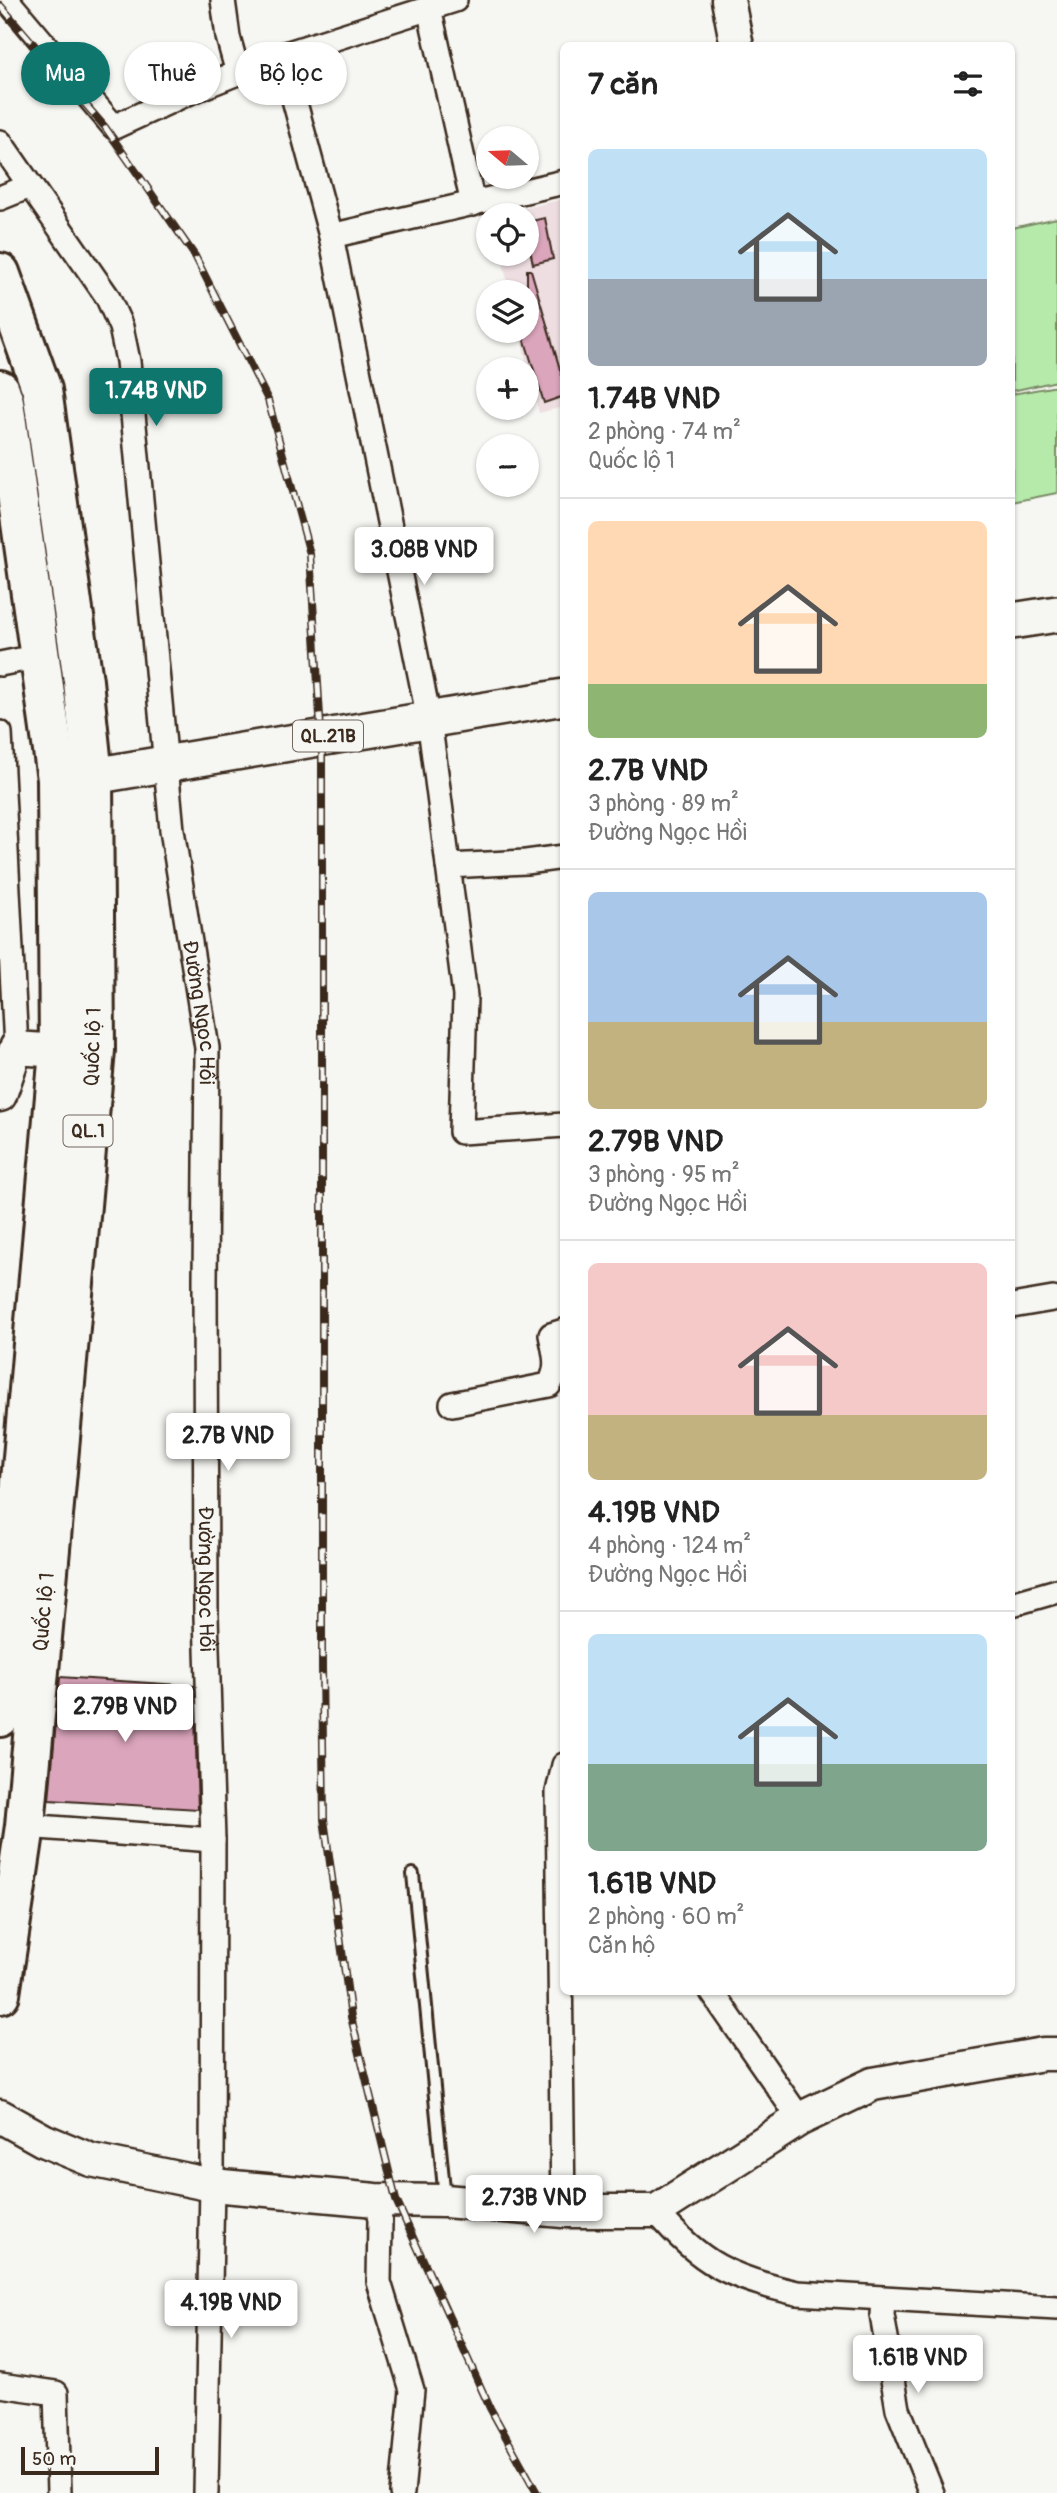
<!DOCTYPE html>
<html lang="vi">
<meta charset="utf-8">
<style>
body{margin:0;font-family:Pangolin,sans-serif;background:#f6f6f6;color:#222;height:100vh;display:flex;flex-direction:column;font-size:26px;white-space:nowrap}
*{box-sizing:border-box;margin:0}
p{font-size:23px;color:#767676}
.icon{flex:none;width:38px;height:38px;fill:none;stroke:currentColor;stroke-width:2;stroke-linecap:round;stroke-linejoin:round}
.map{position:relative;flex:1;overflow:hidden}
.details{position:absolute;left:560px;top:42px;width:455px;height:1953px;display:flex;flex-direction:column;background:#fff;border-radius:10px;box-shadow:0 2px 5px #0004}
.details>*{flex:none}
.hud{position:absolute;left:21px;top:42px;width:434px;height:63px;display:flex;gap:14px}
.needle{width:46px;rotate:289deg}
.controls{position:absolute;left:476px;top:126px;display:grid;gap:14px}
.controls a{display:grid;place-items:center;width:63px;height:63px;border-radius:50%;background:#fff;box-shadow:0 2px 5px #0004;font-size:35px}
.scale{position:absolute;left:21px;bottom:18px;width:138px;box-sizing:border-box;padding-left:7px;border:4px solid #3b2a1e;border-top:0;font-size:19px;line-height:24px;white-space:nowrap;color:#3b2a1e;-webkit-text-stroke:5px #f6f6f2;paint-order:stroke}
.price{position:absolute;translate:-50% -60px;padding:0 16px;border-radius:7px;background:#fff;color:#222;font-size:23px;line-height:46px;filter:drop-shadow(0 2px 4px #0008)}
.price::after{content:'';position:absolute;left:50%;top:42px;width:21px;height:16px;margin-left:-10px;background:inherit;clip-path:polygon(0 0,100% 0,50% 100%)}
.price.active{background:#0f766e;color:#fff}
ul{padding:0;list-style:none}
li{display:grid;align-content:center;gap:14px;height:371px;padding:0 28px}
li+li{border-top:2px solid #e0e0e0}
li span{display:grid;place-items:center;height:217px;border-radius:10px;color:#555}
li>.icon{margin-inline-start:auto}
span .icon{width:126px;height:126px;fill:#fffc;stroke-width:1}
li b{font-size:30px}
h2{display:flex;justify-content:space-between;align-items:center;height:84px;padding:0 28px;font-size:30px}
.tag{padding:0 24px;border-radius:32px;background:#fff;box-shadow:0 2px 5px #0004;font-size:24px;line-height:63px}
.tag.active{background:#0f766e;color:#fff}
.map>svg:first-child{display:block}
</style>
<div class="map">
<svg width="1057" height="2493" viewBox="0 0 1057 2493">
<rect width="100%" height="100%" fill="#f6f6f2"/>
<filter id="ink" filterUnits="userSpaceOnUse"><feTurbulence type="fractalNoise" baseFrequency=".0143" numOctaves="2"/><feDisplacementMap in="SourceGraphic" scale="14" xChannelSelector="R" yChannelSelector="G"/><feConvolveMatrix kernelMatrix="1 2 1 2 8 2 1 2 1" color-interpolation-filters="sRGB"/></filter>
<g filter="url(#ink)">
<polygon fill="#eedee2" points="563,199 563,407 539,413 519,331 527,331 527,292 510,292 501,254 527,254 527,215 496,215"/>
<g fill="#b6eaab" stroke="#788a64" stroke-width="2">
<polygon points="1057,218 1057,381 1012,391 1012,228"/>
<polygon points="1057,386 1057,493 1012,502 1012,394"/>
</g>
<g fill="#dba5bc" stroke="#3b2a1e" stroke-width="2">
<polygon points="545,218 553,259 533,264 527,235 527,222"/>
<polygon points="527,270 531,270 564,383 564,396 544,403 522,331 527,331"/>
<polygon points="60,1677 194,1686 198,1809 49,1800"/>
</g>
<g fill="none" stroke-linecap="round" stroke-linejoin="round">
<g stroke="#3b2a1e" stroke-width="16">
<polyline id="lane" points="413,1874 445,2199"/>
</g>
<g stroke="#3b2a1e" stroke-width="28">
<g id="street">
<polyline points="7,0 114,127 190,92 282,55 455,0"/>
<polyline points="223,0 228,37 238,73"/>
<polyline points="429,8 473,204"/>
<polyline points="282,55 331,236 429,719 465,996 461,1132 564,1125"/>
<path id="s1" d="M0,142l107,154 14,31 7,34 44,469 35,218 -2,233 1,335 7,224 -1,345 -6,308"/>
<polyline points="0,198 30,186"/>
<polyline points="331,236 564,182"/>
<polyline points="0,664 40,656"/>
<polyline points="0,733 16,1048"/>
<polyline points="448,866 526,862 564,857"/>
<polyline points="1012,1306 1053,1299"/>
<path d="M452,1404l97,-19c11,-17 6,-31 2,-50l13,-4"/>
<polyline points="1012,1604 1057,1591"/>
<polyline points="25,1826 213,1840"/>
<polyline points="712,1992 800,2119"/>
<polyline points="376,2200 380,2220 379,2282 412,2390 402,2493"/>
<polyline points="563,2211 558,1792 564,1765"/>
<path d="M656,2211c44,53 75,67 141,82l260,15"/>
<polyline points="883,2299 882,2315 898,2409 932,2493"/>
<polyline points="0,2385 56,2393 59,2493"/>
</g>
</g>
<g stroke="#3b2a1e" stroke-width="37">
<g id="secondary">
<polyline points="728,0 737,46"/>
<polyline points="0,1095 16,1048 59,1051"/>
<polyline points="0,2116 43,2140 91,2160 212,2185 376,2200 445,2201 563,2211 656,2211 800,2119 873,2084 1043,2054 1057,2054"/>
</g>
</g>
<g stroke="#3b2a1e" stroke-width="40">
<g id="primary">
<polyline points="1012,621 1057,614"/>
<polyline points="93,776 564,697"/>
</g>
</g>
<g stroke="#3b2a1e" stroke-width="44">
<g id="highway">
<polyline points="0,273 42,390 83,681 93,776 95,1050 25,1826 0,1994"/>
<polyline points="0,390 4,402 57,779 59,1051 0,1717"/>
</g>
</g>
<use href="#lane" stroke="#f6f6f2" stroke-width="10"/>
<use href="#street" stroke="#f6f6f2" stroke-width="23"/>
<use href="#secondary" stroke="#f6f6f2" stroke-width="32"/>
<use href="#primary" stroke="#f6f6f2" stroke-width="35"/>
<use href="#highway" stroke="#f6f6f2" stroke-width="38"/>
<g stroke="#3b2a1e" stroke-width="8">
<polyline id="rail" points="0,5 105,127 195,256 268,400 310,554 322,749 322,1668 324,1819 351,2017 396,2200 490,2408 537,2493"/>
</g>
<use href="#rail" stroke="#f6f6f2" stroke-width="5" stroke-dasharray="16" stroke-linecap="butt"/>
</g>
</g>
<g text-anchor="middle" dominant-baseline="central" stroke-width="5" stroke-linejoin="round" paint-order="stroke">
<g fill="#f6f6f2" stroke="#73675e" stroke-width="2">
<rect x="293" y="720.5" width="70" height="31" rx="5"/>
<rect x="63.5" y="1115.5" width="49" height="31" rx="5"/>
</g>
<g font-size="19" font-weight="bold" fill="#3b2a1e">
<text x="328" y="736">QL.21B</text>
<text x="88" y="1131">QL.1</text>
</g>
<g font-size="21" fill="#3b2a1e" stroke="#f6f6f2">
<text stroke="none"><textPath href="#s1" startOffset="912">Đường Ngọc Hồi</textPath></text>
<text transform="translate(93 1047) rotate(-88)">Quốc lộ 1</text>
<text stroke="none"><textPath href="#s1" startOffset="1479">Đường Ngọc Hồi</textPath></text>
<text transform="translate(44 1612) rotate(-85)">Quốc lộ 1</text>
</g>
</g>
</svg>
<div class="controls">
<a><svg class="needle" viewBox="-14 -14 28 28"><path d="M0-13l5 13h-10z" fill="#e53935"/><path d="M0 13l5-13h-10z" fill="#767676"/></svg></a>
<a><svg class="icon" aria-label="locate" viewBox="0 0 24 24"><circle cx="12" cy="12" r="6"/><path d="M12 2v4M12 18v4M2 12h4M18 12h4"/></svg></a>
<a><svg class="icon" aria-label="layers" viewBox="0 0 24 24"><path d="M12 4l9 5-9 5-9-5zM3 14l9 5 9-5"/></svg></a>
<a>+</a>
<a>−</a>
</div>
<div class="scale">50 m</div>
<b class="price active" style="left:156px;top:428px">1.74B VND</b>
<b class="price" style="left:424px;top:587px">3.08B VND</b>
<b class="price" style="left:228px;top:1473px">2.7B VND</b>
<b class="price" style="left:125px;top:1744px">2.79B VND</b>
<b class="price" style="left:534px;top:2235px">2.73B VND</b>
<b class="price" style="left:231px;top:2340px">4.19B VND</b>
<b class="price" style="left:918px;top:2395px">1.61B VND</b>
<div class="hud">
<a class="tag active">Mua</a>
<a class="tag">Thuê</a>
<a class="tag">Bộ lọc</a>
</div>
<section class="details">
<h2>7 căn<svg class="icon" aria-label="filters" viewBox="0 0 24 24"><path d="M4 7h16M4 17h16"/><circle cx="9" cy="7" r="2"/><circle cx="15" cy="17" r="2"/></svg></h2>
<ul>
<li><span style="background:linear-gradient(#bfe0f5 60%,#9aa5b1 0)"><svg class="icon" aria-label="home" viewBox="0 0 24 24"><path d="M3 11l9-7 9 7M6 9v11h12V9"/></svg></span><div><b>1.74B VND</b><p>2 phòng · 74 m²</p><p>Quốc lộ 1</p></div></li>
<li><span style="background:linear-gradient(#ffd9b3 75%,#8fb573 0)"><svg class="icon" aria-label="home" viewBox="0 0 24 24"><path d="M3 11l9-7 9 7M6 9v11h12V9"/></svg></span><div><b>2.7B VND</b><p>3 phòng · 89 m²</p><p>Đường Ngọc Hồi</p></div></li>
<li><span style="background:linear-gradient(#a9c7e8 60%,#c2b280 0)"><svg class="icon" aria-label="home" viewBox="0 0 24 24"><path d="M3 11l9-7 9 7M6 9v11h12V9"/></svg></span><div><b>2.79B VND</b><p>3 phòng · 95 m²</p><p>Đường Ngọc Hồi</p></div></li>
<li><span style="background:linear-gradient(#f6c9c9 70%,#c2b280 0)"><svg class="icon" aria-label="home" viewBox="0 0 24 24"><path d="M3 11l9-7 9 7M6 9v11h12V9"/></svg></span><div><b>4.19B VND</b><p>4 phòng · 124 m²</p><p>Đường Ngọc Hồi</p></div></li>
<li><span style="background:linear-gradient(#bfe0f5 60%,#7fa58c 0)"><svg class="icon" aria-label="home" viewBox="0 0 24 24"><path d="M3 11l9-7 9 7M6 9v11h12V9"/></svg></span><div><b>1.61B VND</b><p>2 phòng · 60 m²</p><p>Căn hộ</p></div></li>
</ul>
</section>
</div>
